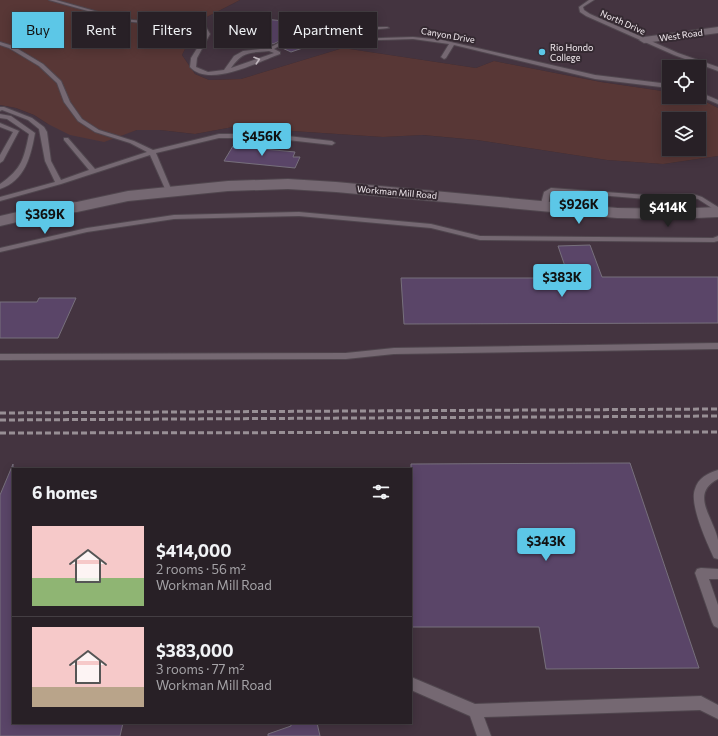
<!DOCTYPE html>
<meta charset="utf-8">
<style>
body{margin:0;font-family:Commissioner,sans-serif;background:#30282e;color:#f1f3f6;height:100vh;display:flex;flex-direction:column;font-size:15px;white-space:nowrap}
*{box-sizing:border-box;margin:0}
p{font-size:13px;color:#a5a3a7}
.icon{flex:none;width:22px;height:22px;fill:none;stroke:currentColor;stroke-width:2;stroke-linecap:round;stroke-linejoin:round}
.map{position:relative;flex:1;overflow:hidden}
.panel{position:absolute;left:12px;top:468px;width:400px;height:256px;display:flex;flex-direction:column;background:#282026;border-radius:0px;box-shadow:0 2px 10px #0003,0 0 0 1px #443e43}
.panel>*{flex:none}
.top-card{position:absolute;left:12px;top:12px;width:400px;height:36px;display:flex;gap:8px}
.controls{position:absolute;left:662px;top:60px;display:grid;gap:8px}
.controls a{display:grid;place-items:center;width:44px;height:44px;border-radius:0px;background:#282026;box-shadow:0 2px 10px #0003,0 0 0 1px #443e43;font-size:20px}
.price{position:absolute;translate:-50% -34px;padding:0 9px;border-radius:4px;background:#5cc7e7;color:#111;font-size:13px;line-height:26px;filter:drop-shadow(0 1px 2px #0008)}
.price::after{content:'';position:absolute;left:50%;top:24px;width:12px;height:9px;margin-left:-6px;background:inherit;clip-path:polygon(0 0,100% 0,50% 100%)}
.price.current{background:#222;color:#fff}
ul{padding:0;list-style:none}
li{display:flex;align-items:center;gap:12px;height:100px;padding:0 20px}
li+li{border-top:1px solid #443e43}
li span{display:grid;place-items:center;flex:none;width:112px;height:80px;border-radius:0px;color:#555}
li>.icon{margin-inline-start:auto}
span .icon{width:48px;height:48px;fill:#fffc;stroke-width:1}
li b{font-size:17px}
h2{display:flex;justify-content:space-between;align-items:center;height:48px;padding:0 20px;font-size:17px}
.chip{padding:0 14px;border-radius:0px;background:#282026;box-shadow:0 2px 10px #0003,0 0 0 1px #443e43;font-size:14px;line-height:36px}
.chip.current{background:#5cc7e7;color:#111}
.map>svg:first-child{display:block}
</style>
<div class="map">
<svg width="718" height="736" viewBox="0 0 718 736">
<rect width="100%" height="100%" fill="#352a32"/>
<g fill="#443440" fill-rule="evenodd">
<polygon points="240,0 718,0 718,108 696,97 699,97 699,67 669,67 669,92 601,82 494,61 476,68 343,48 241,79 209,80 195,74 182,55 199,21"/>
<path d="M0,105l16,3 18,7 14,9 79,9 10,-3h23l35,4 38,-7 150,10 39,-2 55,5 130,20 56,4 55,-8v580h-718zM13,469h398v254h-398z"/>
</g>
<path fill="#583736" fill-rule="evenodd" d="M0,0h240l-41,21 -17,34 13,19 14,6 32,-1 102,-31 133,20 18,-7 107,21 68,10v5h27l22,11v48l-55,8 -56,-4 -130,-20 -54,-5 -40,2 -150,-10 -38,7 -35,-4h-23l-33,12 -34,-7 -22,-11 -14,-9 -18,-7 -16,-3zM669,119h30v30h-30z"/>
<g fill="#5a4568" stroke="#77707c">
<polygon points="253,18 295,22 295,19 317,19 317,24 359,28 335,37 313,36 286,38 273,44 261,39 253,48 231,47 244,34 239,33"/>
<polygon points="313,40 323,41 291,52 280,47 287,42"/>
<polygon points="233,146 295,152 293,157 300,157 295,168 224,161"/>
<polygon points="590,245 602,277 718,277 718,323 404,324 401,278 569,278 558,246"/>
<polygon points="39,298 76,298 58,338 0,338 0,302 37,302"/>
<polygon points="630,463 699,668 546,669 539,627 411,627 411,464"/>
<polygon points="13,464 13,723 123,723 120,736 0,736 0,495"/>
<polygon points="291,723 317,723 320,736 268,736 268,734 291,726"/>
</g>
<g fill="none" stroke-linecap="round" stroke-linejoin="round">
<g stroke="#50464e" stroke-width="2">
<g id="lane">
<path d="M49,0h7l67,19 83,8 4,7 -13,24 -1,9 12,5 16,-2 10,-14 9,-5 26,-3 17,-9 27,-2 35,2 65,-2 29,3 153,35 74,9v4l-74,-9 -141,-34 -8,13 -2,1 -3,-2 8,-13 -36,-5 -65,2 -35,-2 -26,2 -13,8 6,3v2c-22,8 -71,34 -90,13l1,-9 15,-24 -4,-5 -79,-8zM269,51l5,2 -43,15c12,-17 18,-15 38,-17z"/>
<polygon points="589,0 594,0 583,7 584,10 590,14 678,53 718,67 718,71 674,55 586,16 580,12 579,7"/>
<polygon points="328,21 367,23 371,27 387,27 389,28 371,30 366,35 364,34 368,29 365,25 326,23 326,22"/>
<polygon points="0,42 13,46 43,64 61,81 70,102 82,119 99,130 134,141 153,150 219,134 270,134 332,141 335,143 332,145 270,138 219,138 156,153 172,191 171,192 169,193 166,191 150,155 61,184 0,201 0,197 55,182 45,161 39,129 28,120 2,110 0,111 0,107 4,107 32,118 44,127 47,132 51,161 61,180 89,170 64,140 64,138 68,138 95,169 147,152 130,143 95,132 78,121 64,102 57,83 39,66 9,48 0,45"/>
<polygon points="699,92 718,100 718,104 699,96"/>
<path d="M0,114l11,2 24,17c-4,23 -10,48 -35,56v-5c22,-15 24,-26 29,-50l-22,-15 -7,-1z"/>
<polygon points="0,123 19,131 3,161 0,163 0,155 13,132 0,127"/>
<polygon points="551,188 646,195 693,194 702,197 718,207 718,212 698,199 693,198 646,199 562,192 550,193 548,207 546,208 542,208 540,207 544,192"/>
<polygon points="299,212 431,224 480,236 713,238 718,236 718,241 714,242 480,240 431,228 299,216 174,219 87,232 0,252 0,248 87,228 174,215"/>
<polygon points="718,343 718,349 394,354 346,359 0,360 0,354 346,353 394,348"/>
<path d="M718,470v9c-29,15 -4,39 0,61 0,6 0,13 0,19l-4,-1c-7,-15 -25,-54 -19,-69 3,-11 13,-16 23,-19z"/>
<polygon points="701,568 718,569 718,579 709,579 718,605 718,628 714,626 712,622 695,573 697,569"/>
<polygon points="411,677 475,704 701,696 718,705 718,719 700,710 484,717 491,736 477,736 470,716 411,690"/>
</g>
</g>
<g stroke="#50464e" stroke-width="2">
<polygon id="street" points="718,27 718,33 644,43 639,40 644,37"/>
</g>
<g stroke="#50464e" stroke-width="2">
<polygon id="secondary" points="288,179 336,182 617,208 674,209 718,207 718,217 674,219 617,218 336,192 288,189 228,191 128,201 77,212 52,214 0,226 0,216 52,204 77,202 128,191 228,181"/>
</g>
<use href="#lane" fill="#756872" fill-rule="evenodd"/>
<use href="#street" fill="#756872" fill-rule="evenodd"/>
<use href="#secondary" fill="#756872" fill-rule="evenodd"/>
<g stroke="#988f95" stroke-width="3" stroke-dasharray="6 3" stroke-linecap="butt">
<polyline points="0,413 718,409"/>
<polyline points="0,420 718,416"/>
<polyline points="0,433 718,432"/>
</g>
</g>
<defs><path id="oneway-chevron" d="M-2-3.5L2.5 0L-2 3.5" fill="none" stroke-width="1.6" stroke-linecap="round" stroke-linejoin="round"/></defs>
<use stroke="#c1b7be" href="#oneway-chevron" transform="translate(257 60) rotate(-18)"/>
<circle fill="#5cc7e7" stroke="#352a32" stroke-width="1.5" cx="542" cy="52" r="4"/>
<g text-anchor="middle" dominant-baseline="central" stroke-width="4" stroke-linejoin="round" paint-order="stroke">
<g font-size="9" fill="#f4ecf1" stroke="#352a32">
<text transform="translate(623 22) rotate(24)">North Drive</text>
<text transform="translate(448 35) rotate(10)">Canyon Drive</text>
<text transform="translate(681 35) rotate(-8)">West Road</text>
<text transform="translate(397 192) rotate(5)">Workman Mill Road</text>
</g>
<g font-size="9" fill="#f4ecf1" stroke="#352a32" text-anchor="start">
<text x="550" y="47">Rio Hondo<tspan x="550" dy="10">College</tspan></text>
</g>
</g>
</svg>
<div class="controls">
<a><svg class="icon" aria-label="locate" viewBox="0 0 24 24"><circle cx="12" cy="12" r="6"/><path d="M12 2v4M12 18v4M2 12h4M18 12h4"/></svg></a>
<a><svg class="icon" aria-label="layers" viewBox="0 0 24 24"><path d="M12 4l9 5-9 5-9-5zM3 14l9 5 9-5"/></svg></a>
</div>
<b class="price" style="left:262px;top:157px">$456K</b>
<b class="price" style="left:579px;top:225px">$926K</b>
<b class="price current" style="left:668px;top:228px">$414K</b>
<b class="price" style="left:45px;top:235px">$369K</b>
<b class="price" style="left:562px;top:298px">$383K</b>
<b class="price" style="left:546px;top:562px">$343K</b>
<div class="top-card">
<a class="chip current">Buy</a>
<a class="chip">Rent</a>
<a class="chip">Filters</a>
<a class="chip">New</a>
<a class="chip">Apartment</a>
</div>
<section class="panel">
<h2>6 homes<svg class="icon" aria-label="filters" viewBox="0 0 24 24"><path d="M4 7h16M4 17h16"/><circle cx="9" cy="7" r="2"/><circle cx="15" cy="17" r="2"/></svg></h2>
<ul>
<li><span style="background:linear-gradient(#f6c9c9 65%,#8fb573 0)"><svg class="icon" aria-label="home" viewBox="0 0 24 24"><path d="M3 11l9-7 9 7M6 9v11h12V9"/></svg></span><div><b>$414,000</b><p>2 rooms · 56 m²</p><p>Workman Mill Road</p></div></li>
<li><span style="background:linear-gradient(#f6c9c9 75%,#b9a48a 0)"><svg class="icon" aria-label="home" viewBox="0 0 24 24"><path d="M3 11l9-7 9 7M6 9v11h12V9"/></svg></span><div><b>$383,000</b><p>3 rooms · 77 m²</p><p>Workman Mill Road</p></div></li>
</ul>
</section>
</div>
